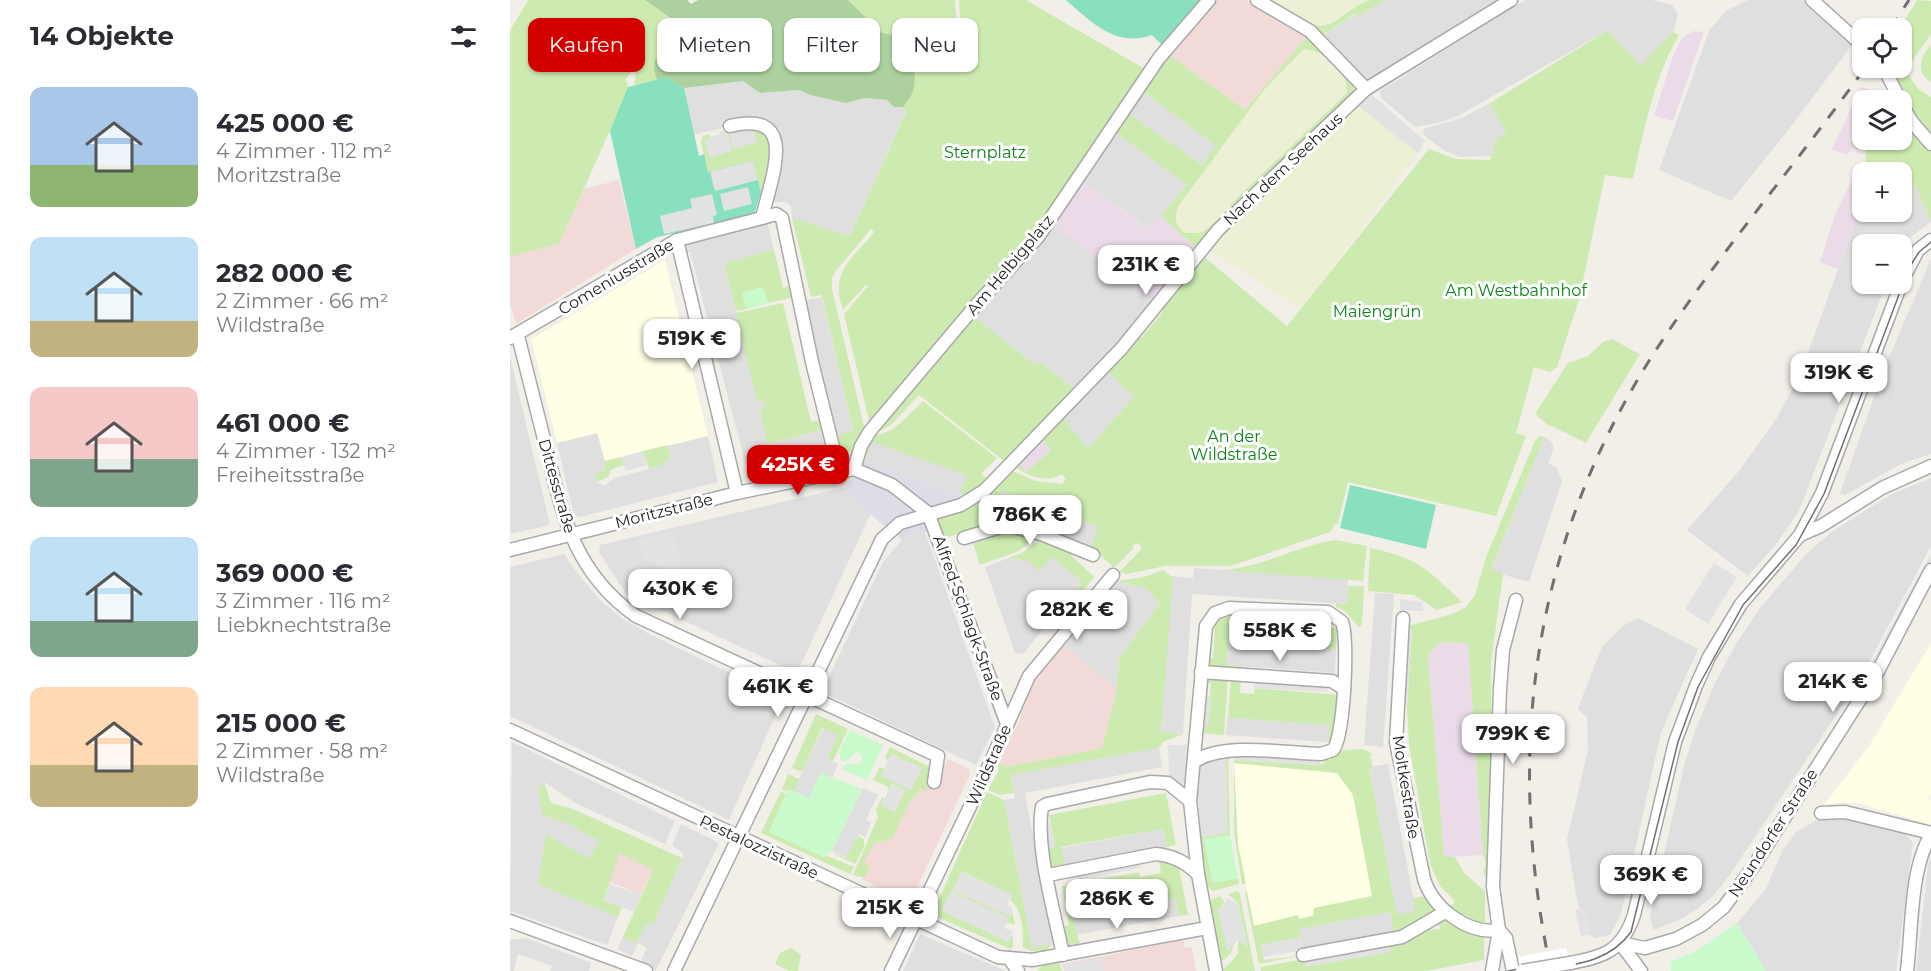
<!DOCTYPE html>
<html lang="de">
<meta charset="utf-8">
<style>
body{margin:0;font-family:Montserrat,sans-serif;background:#f2f2f3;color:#2b2b33;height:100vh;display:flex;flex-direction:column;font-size:22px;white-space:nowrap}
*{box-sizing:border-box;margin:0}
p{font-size:20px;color:#7c7c81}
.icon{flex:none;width:33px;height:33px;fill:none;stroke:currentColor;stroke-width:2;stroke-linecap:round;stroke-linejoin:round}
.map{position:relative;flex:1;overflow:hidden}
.drawer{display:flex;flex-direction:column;background:#fff;width:510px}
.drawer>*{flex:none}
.hud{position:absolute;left:18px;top:18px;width:570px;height:54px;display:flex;gap:12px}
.fabs{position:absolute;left:1342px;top:18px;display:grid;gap:12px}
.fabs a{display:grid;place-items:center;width:60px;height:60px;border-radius:12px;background:#fff;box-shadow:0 2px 4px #0004;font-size:30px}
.price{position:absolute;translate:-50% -51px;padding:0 14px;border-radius:12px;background:#fff;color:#222;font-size:20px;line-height:39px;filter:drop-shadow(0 2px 3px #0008)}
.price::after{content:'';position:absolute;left:50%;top:36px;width:18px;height:14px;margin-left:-9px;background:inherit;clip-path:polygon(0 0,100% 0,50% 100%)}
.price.current{background:#d40000;color:#fff}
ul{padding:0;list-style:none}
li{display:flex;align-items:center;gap:18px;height:150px;padding:0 30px}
li span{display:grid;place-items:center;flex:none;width:168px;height:120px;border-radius:12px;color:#555}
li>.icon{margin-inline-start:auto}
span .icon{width:72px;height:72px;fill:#fffc;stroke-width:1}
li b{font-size:26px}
h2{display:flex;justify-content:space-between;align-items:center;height:72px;padding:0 30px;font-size:26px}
.pill{padding:0 21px;border-radius:12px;background:#fff;box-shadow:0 2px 4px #0004;font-size:21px;line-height:54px}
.pill.current{background:#d40000;color:#fff}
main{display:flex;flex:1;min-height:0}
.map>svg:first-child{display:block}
</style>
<main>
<section class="drawer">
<h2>14 Objekte<svg class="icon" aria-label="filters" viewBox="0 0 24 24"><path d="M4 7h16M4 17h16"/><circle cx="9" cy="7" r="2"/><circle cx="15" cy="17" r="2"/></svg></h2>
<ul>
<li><span style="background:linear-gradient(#a9c7e8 65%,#8fb573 0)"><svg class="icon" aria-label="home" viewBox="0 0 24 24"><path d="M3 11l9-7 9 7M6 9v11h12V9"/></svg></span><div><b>425 000 €</b><p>4 Zimmer · 112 m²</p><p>Moritzstraße</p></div></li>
<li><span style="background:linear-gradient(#bfe0f5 70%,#c2b280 0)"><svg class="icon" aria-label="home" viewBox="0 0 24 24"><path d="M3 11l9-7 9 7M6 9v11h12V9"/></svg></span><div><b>282 000 €</b><p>2 Zimmer · 66 m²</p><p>Wildstraße</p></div></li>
<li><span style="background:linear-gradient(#f6c9c9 60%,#7fa58c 0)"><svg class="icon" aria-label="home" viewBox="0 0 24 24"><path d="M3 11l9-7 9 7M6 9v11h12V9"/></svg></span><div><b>461 000 €</b><p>4 Zimmer · 132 m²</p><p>Freiheitsstraße</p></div></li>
<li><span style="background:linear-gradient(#bfe0f5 70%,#7fa58c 0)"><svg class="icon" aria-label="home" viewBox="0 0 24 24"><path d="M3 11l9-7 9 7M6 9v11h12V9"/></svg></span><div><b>369 000 €</b><p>3 Zimmer · 116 m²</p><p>Liebknechtstraße</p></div></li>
<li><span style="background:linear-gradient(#ffd9b3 65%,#c2b280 0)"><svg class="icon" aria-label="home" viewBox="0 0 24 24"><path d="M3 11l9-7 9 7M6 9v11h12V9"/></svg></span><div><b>215 000 €</b><p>2 Zimmer · 58 m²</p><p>Wildstraße</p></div></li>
</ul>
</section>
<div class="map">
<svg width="1421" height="971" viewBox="0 0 1421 971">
<rect width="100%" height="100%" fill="#f2efe9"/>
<g fill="#e0dfdf">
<polygon points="874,0 988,0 860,82 849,78 813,35 847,13 849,16"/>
<polygon points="1015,0 1142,0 1162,5 1168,14 1163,32 1131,67 1098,30 950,115 932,122 905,127 871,98 870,91"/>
<polygon points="1238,0 1297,0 1342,45 1279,129 1221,201 1149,170 1199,31 1217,10"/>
<polygon points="233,81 250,93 289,90 300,95 336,103 355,98 377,100 384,107 393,107 396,111 340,236 282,218 281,206 276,202 259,202 241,121 183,135 174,88"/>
<polygon points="632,91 706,146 692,165 617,112"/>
<polygon points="980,103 996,133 987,138 981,156 949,157 933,150 914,135 913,129 952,118"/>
<polygon points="604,131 677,185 639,229 570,180"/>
<polygon points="1392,184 1405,185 1421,222 1395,241 1392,247 1353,244 1353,284 1376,284 1289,511 1267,543 1238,576 1177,530 1229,471 1265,421 1290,375 1353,200 1353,212 1392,212"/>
<polygon points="257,221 264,249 219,262 216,268 247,400 253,400 255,408 250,409 258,444 312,430 319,455 238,473 180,252 176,252 175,248 179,241"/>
<polygon points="541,222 644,303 568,390 529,362 526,365 463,316"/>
<polygon points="1421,259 1421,454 1391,464 1335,495 1330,493 1373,372"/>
<polygon points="312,297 343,431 324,436 293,301"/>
<polygon points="0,356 40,525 0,534"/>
<polygon points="597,371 624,397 578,449 552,417 580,388 584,388"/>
<polygon points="88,433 95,461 94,471 85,474 87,482 94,486 105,478 151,466 160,457 158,445 198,436 208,482 70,517 64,515 47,443"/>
<polygon points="1034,437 1042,442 1044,448 1038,463 1047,468 1052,481 1019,582 981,571"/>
<polygon points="361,441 458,475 450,496 355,461"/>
<polygon points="1421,478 1421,546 1350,679 1219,876 1203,896 1187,909 1173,918 1144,930 1140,919 1142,907 1174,766 1186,728 1206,681 1227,642 1251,607 1297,553 1323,531 1380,495"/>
<polygon points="336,487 360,515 287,673 116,594 89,552 90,545"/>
<polygon points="491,491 588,526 581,546 484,511"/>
<polygon points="415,532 485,727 466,765 312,692 373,562 392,540 403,533"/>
<polygon points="54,554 65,570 90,600 113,619 139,634 273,698 219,820 0,716 0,567"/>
<polygon points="541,557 572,582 513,654 505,653 475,567 496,559 514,558 524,564"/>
<polygon points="684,568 838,578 837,604 682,594 673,734 651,732 661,576 683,578"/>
<polygon points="606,581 636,588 650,603 609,658 607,689 554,645"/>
<polygon points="865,593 884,594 873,747 854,745"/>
<polygon points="1128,618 1188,649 1151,732 1111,914 1100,935 1085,938 1080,935 1067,901 1057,839 1078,750 1077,716 1072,714 1068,708 1092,647 1113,626"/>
<polygon points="717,642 826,649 825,673 716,665"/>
<polygon points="717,718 820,725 818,742 716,735"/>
<polygon points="313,728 328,735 317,759 328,764 322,778 310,773 299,798 283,791"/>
<polygon points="2,742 165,821 155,844 67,804 34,782 33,816 57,823 89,841 80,859 28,884 108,917 97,945 0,911"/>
<polygon points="649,748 652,767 515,793 543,944 522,948 494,800 505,798 501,775"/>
<polygon points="878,764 906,912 887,916 859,767"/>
<polygon points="353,788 368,795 356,820 361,823 355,837 349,834 337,858 322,851"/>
<polygon points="1342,819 1392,830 1403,843 1386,971 1256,971 1227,923 1255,890 1273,850 1285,833 1306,820"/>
<polygon points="171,824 209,843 146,970 136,971 130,963 137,948 128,943 122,956 107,949 113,937 127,943 136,923 143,925 172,858 173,853 162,845"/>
<polygon points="653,829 657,847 554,866 551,848"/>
<polygon points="1421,857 1421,971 1406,971 1418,865"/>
<polygon points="666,898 669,916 566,935 563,917"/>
<polygon points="880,912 884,932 793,950 789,929"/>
<polygon points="410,934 496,971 393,971"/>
<polygon points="16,938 81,963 79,971 40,971 42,966 8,954 4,971 0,971 0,940"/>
</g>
<g fill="#f2dad9">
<polygon points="702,0 736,0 798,35 735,110 658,54"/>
<polygon points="109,180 126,249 6,324 0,303 0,257 49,244 74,189"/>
<polygon points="554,645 607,689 592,748 495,767 489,763 509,721 522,683"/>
<polygon points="438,759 459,769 460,774 400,903 351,879 354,878 352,864 364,842 382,839 401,799 420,781 425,783"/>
<polygon points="109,852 143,870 131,895 98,881"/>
<polygon points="673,940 675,948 682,947 686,971 554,971 552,964"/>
</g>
<g fill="#ebdbe8">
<polygon points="1184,31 1194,32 1163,121 1144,116 1163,56 1172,38"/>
<polygon points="1351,87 1371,92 1377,100 1353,100 1353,140 1361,140 1356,151 1343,148 1337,155 1322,149"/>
<polygon points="570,180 638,229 650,216 688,249 653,292 647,292 644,303 541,222"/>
<polygon points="1341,182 1353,187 1353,200 1328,269 1310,262 1325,215"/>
<polygon points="530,438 541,450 516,472 507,463"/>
<polygon points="930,642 958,642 973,855 934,857 918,655"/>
</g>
<g fill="#ffffe5">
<polygon points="155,260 198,436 95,461 87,433 47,443 21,339"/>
<polygon points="1421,643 1421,794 1418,797 1421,801 1421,825 1352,804 1330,802 1314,805 1359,746"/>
<polygon points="724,763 827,773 843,795 862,896 804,908 804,915 789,919 787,915 744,926 728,845"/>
</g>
<g fill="#eef0d5">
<polygon points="762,0 858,0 822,22 806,26 793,21"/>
<polygon points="793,49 810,52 825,63 835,76 838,93 732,193 702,225 690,233 673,233 666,225 665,216 669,205 754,90"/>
<polygon points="848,106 908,153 792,309 697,249"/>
</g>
<g fill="#cdebb0" fill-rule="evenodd">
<polygon points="18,0 135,0 171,27 177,48 144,70 147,80 124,85 128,62 116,79 118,87 115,97 49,244 0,257 0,31"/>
<path d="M338,0h107l4,64 -21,2 -16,-4 -14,-43 -3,1 15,46 19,4 24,-3 -4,-67h67l117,68 3,7 -120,171 -157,175 -25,-107 24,-28 -2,-1 -23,25c-14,-39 10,-51 31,-78l-3,-3 -35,42 -4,7v11l32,137 -10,28 -5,-3 -12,3 -3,-18 19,-5 -31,-136 -11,2 -19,-79 58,18 56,-124 -3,-5 7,-7v-46l-10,-18 -18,-3z"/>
<path d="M752,0c21,0 33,22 54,25 20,4 36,-21 54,-25 4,0 10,0 14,0l-25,16 -3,-3 -33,22 18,20z"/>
<polygon points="1407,0 1421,1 1421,34 1401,63 1398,74 1408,89 1421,97 1421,139 1394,101 1378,68 1392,68 1392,28 1390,28"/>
<path d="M1098,30l33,36 32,-34 6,3c-24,40 -36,98 -46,144l-28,-4 -26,125 -22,67 -7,5 -16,-5 -18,66 10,3 -30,80 -148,-34 -10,42h-3l-5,8 -99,34h-66l-38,8 -8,-2 23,-23 -3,-6 -6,2v4l-19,19 -15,-14 -20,-10v-2l12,4 7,-20 -97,-35 -7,20 5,2 -2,10 -53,15 -5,-14 1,-8 68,-47 28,12 26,3 4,-5 -4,-5c-16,10 -34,2 -48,-8l3,-3 9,9 25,-22 -11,-12 22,-21 26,31 46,-51 -27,-26 25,-31 10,-3 20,-24 1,-9 39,-49 85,71 142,-177 27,10 34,1 7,-22 9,-5 -16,-30z"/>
<path d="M798,35l45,48 1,11 -156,155 -38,-33 27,-31 -73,-54 13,-19 75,53 14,-19 -74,-55 26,-37 77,56zM794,49c22,2 44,21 43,44l-105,100 -30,32 -12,8h-16c-10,-10 -10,-16 -5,-28l85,-115z"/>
<path d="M1421,44v39c-16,-13 -11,-24 0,-39z"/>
<polygon points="1392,107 1421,145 1421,222 1405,185 1392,184 1392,172 1368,172 1368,170 1355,164 1356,151 1361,140 1392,140"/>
<polygon points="242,126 251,127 264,148 251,192 243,161 198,172 191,142 193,136 199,134 201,137 194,140 217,132 210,134 210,132"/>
<polygon points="264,249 273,288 281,286 284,297 258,303 253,287 232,293 237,309 226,311 215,268 219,262"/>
<polygon points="273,303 301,422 310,420 312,430 257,444 250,409 255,407 253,400 247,401 226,313"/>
<polygon points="463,316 526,365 529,362 568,390 494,461 409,395 381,425 368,432 363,430"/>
<polygon points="1102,339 1130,354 1076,443 1037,424 1025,414 1058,363 1078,356 1093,342"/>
<path d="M413,401l74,57 -16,16 6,5 -8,9 -19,8 7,-21 -95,-33 -5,13 -7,1 12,-21c21,1 37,-21 51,-34z"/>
<polygon points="1029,436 1034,437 981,570 993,574 981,663 981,878 976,878 973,872 976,863 973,855 958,643 930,642 918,655 934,856 945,857 955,874 975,891 975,926 940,908 945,901 930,886 920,864 899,745 897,709 902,629 891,628 942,614 956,607 965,595 976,557 1025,441"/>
<polygon points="158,445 160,457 151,466 139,469 133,451"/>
<polygon points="111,457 114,465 102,469 98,477 87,482 85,474 94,471 95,461"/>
<polygon points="492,529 526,538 507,552 470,565 462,540"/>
<path d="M532,538l26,10 4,8 22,21 -20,24 -4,-4 12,-15 -31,-25 -12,15c-9,-14 -18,-14 -33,-13l16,-6z"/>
<path d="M825,540l32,6 -4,35 -143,-11c40,-1 75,-24 115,-30z"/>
<path d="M860,548c50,11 56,20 92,54l-25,8 -23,-15 -46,-4z"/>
<polygon points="653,570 663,577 651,732 673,734 653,742 649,748 501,775 504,793 490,795 478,790 488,772 489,763 495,767 592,748 607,689 609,658 650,603 636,588 606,581 634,577"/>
<polygon points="838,586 854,586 852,624 849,627 835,611 826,607 826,603 837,604"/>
<polygon points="722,613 716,665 732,666 732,673 700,668 696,663 696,659 703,659 705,620 709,616"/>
<polygon points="733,621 827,628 826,649 723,642 724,628 732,628"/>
<polygon points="718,677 714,735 690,733 700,698 692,697 700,696 701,683 694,682 701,678"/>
<polygon points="721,677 731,678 730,693 744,694 745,688 830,695 827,742 818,742 819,725 718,718"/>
<polygon points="306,714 338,729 323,761 317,759 328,735 312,728 292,772 282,768"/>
<polygon points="380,747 420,767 420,781 415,791 410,789 404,798 401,799 382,839 364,843 353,863 360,866 354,878 343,875 368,817 366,810 372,797 374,798 371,805 395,791 382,784 378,791 377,786 363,780 369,768 374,768 371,776 411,769 382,754 378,760 375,758"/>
<polygon points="852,749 863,754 860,755 863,767 859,768 887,915 905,912 903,898 916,896 927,909 927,914 878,937 877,933 884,932 880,912 789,929 791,937 751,945 754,960 789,956 749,964 735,893 737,892 744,926 788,915 789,919 803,916 804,908 862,896 843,795 827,773 724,763 728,845 736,884 732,884 724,832 724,760 810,765 814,763 815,757 829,751"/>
<path d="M712,753l6,3 2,79 -26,5 9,43 25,-5 1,6 -26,7c-18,-9 -17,-61 -17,-80l3,-3v30l28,-6 -1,-75 -11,-1 -16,13v30l-4,-2c0,-23 3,-39 27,-44z"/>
<polygon points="278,774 289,779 284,791 279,789 278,792 272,789"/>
<polygon points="34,782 41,803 63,809 172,858 143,925 136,923 127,943 113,937 143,870 109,853 94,901 112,907 108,917 28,884 36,834 79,859 89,841 57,823 33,816 28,791"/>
<polygon points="271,791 276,794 259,832 344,867 340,874 251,833"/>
<path d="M477,792l17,8 28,148 21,-4 -6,6 -17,1 -7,-4c0,-15 0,-37 -13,-47l2,-5 -50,-23 -9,18 57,26 2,-5 3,13 -9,-1 2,-4 -57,-28 -9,20 66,30 2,-5 3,1v10l-3,2 -75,-33 -2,-4z"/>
<polygon points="656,793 666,845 657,847 653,829 551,847 555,869 542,872 537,849 545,847 539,815"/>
<polygon points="348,836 354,839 354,847 345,864 318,851 336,858"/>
<polygon points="648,857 668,863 678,915 669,916 665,898 563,917 571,948 555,948 551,927 559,925 552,886 629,872 630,877 651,873"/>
<polygon points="728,891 730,895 745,971 712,971 728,954 728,940 737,946 728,903 718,894"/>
<path d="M710,896l5,6 -7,8 10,40 5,-6c1,9 -7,14 -14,20l-10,-60 1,-4z"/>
<polygon points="934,921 941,921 974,937 974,960 916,971 751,971 750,967 794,959 880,952 879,944 913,930 931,929 928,923"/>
<polygon points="281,948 291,955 288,971 279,971 265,964 270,953"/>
<polygon points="549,961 552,971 527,971 533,964"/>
</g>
<path fill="#add19e" d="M135,0h42l4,4 7,-4h150l34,33 18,3c13,22 24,50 3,71h-9l-7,-7 -22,-2 -19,5 -36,-8 -11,-5 -39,3 -17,-12 -59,7 -17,-11 -10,3 -3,-10 1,-11 31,-11 -5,-22z"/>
<g fill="#c8facc">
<polygon points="253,287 258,303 237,309 232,293"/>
<path d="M340,730l33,15 -16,35 -25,-11c5,-10 8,-3 16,-5l4,-4 -1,-6 -5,-2 -7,8 -7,2 -3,-10z"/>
<polygon points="310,773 352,789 322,851 318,852 315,858 259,832 279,789 299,798"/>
<polygon points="720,835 728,878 703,883 694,839"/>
<polygon points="1227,923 1256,971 1161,971 1160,962 1185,952"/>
</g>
<g fill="#88e0be">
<path d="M556,0h139l-43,45 -10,-10c-36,13 -61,-13 -86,-35z"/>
<polygon points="157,77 174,88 189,156 194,154 198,172 243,161 251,192 244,215 147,237 126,249 100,131 118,87"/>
<polygon points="840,485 926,505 916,549 830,528"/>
</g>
<g fill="#e2e2e2">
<polygon points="862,95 915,141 908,153 848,106"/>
<polygon points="242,126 247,142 224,149 219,132"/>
<polygon points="217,132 223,150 200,158 194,140"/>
<polygon points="243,161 248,180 205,191 200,172"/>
<polygon points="238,187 242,204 214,211 210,194"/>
<polygon points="202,194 207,215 203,216 204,223 154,234 150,216 182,208 180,199"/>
<polygon points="133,451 137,465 116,471 111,457"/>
<polygon points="164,531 173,573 160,573 136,560 132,556 127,540"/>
<polygon points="1421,554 1421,561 1411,580 1346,699 1341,700"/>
<polygon points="1204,563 1227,577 1198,624 1175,609"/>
<polygon points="890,599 913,602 913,611 890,610"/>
<polygon points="891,628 902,629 897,704 888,703"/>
<polygon points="746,676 818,681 817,692 745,688"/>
<polygon points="689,697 701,698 698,726 687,725"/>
<polygon points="658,745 677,745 675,790 659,776"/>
<polygon points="725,751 811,754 810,765 724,760"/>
<polygon points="381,754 412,768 401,790 371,776"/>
<polygon points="716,757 717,833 688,838 689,769 698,760"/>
<polygon points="382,784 396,790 385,812 371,805"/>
<polygon points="540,823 545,847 533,849 530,825"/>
<polygon points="628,857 630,868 567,880 565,869"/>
<polygon points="451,872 502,895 497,905 503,908 500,916 443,890"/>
<polygon points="100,884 131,895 125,912 94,901"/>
<polygon points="441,891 499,918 494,928 503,931 498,942 432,911"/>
<polygon points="716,898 728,903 738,946 728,940 717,951 708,910 717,902"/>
<polygon points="1075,908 1081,934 1071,936 1065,910"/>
<polygon points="791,937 793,950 753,957 751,945"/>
<polygon points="878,940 881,952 795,967 793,955"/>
<polygon points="592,957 593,971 555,971 554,965"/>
</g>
<polygon fill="#dddde8" points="355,461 450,496 456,507 430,516 429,524 415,532 403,533 392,540 355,510 336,487"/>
<polygon fill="#fff" points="1056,948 1063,971 1012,971 1007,957"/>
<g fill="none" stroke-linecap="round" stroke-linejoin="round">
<g stroke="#a9a9a9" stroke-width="15">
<g id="minor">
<polyline points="747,0 800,31 856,89"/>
<polyline points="1302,0 1353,46"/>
<polyline points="1374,68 1390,100"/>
<polyline points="1392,105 1402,122 1421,144"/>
<polyline points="252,218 266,214 272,218 302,362 329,471"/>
<polyline points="167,240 227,493"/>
<polyline points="1392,281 1408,250 1421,240"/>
<path d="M8,336c9,35 18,71 27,107 17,70 28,129 91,173l302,140 -4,26"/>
<path d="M0,338l167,-98 85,-22c9,-40 39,-109 -32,-92"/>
<polyline points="344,469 351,446 360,431 467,304 528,237 649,58 699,0"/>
<polyline points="344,469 382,485 418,513 497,724"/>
<polyline points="1290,535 1311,526 1372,488 1421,466"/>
<polyline points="454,538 497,525 531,534 583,555"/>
<polyline points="0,550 227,493 344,469"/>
<path d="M893,618l-7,124 28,137c9,29 44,56 75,51"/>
<polyline points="691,672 822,681 834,689"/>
<polyline points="0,730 488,957 522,960 697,928"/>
<path d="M685,761c30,-19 90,-8 126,-7l12,-4c11,-11 16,-112 9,-128l-14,-10 -99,-4 -14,5 -9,13 -16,175 8,73 18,97"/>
<polyline points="1311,813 1335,812 1421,833"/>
<path d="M538,875l108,-21c18,2 29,8 42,20"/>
<polyline points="0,921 136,971"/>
<polyline points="1110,943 1135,948 1166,939 1192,925 1214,907 1243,867 1367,673 1421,570"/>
<polyline points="1110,943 1131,971"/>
<path d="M553,955c-8,-41 -28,-108 -21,-148l5,-3 103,-22 18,1 22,18"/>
<polyline points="793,955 892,937 935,912"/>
<polyline points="499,958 508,971"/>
<path d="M1060,963c34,-6 52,-12 64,-48l41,-173 21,-56 13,-29 32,-53 59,-69 22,-42 79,-209"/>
<polyline points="164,971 372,539 390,523 451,505 475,490 611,349 708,230 856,89 1001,0"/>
<polyline points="381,971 469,788 519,676 603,575"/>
<polyline points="982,971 989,930"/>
<polyline points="1003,971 996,938 989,930 983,887 990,689 993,650 1006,600"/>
<path d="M1397,971c5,-40 3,-103 24,-136"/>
</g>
</g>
<use href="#minor" stroke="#fff" stroke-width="12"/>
<g stroke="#707070" stroke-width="1.5">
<polyline points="998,971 1033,964"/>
<path d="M1025,971c36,-6 73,-7 96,-39l47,-190 20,-55 45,-82 53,-60 28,-51 85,-226 10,-16 12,-10"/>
</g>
<g stroke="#707070" stroke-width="3" stroke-dasharray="12 12" stroke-linecap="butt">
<polyline points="1381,28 1399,0"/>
<path d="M1041,971c-47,-220 -19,-430 105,-621 64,-98 141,-187 209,-282"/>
</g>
<g stroke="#a9a9a9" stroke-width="15" stroke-linecap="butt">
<polyline id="minor-bridge" points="1012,971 1060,963"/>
</g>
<use href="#minor-bridge" stroke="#fff" stroke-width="12"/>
</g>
<g text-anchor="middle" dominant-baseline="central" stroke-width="6" stroke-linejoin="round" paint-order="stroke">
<g font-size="16" fill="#0c8416" stroke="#fff">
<text x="475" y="152">Sternplatz</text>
<text x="1006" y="290">Am Westbahnhof</text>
<text x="867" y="311">Maiengrün</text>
<text x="724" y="436">An der<tspan x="724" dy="18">Wildstraße</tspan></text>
</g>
<g font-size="16" fill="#222" stroke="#fff">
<text transform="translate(773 169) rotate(-43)">Nach dem Seehaus</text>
<text transform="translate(500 265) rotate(-50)">Am Helbigplatz</text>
<text transform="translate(106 277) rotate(-31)">Comeniusstraße</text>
<text transform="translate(47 486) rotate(74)">Dittesstraße</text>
<text transform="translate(154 511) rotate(-14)">Moritzstraße</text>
<text transform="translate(458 618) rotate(70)">Alfred-Schlagk-Straße</text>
<text transform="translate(479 765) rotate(-66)">Wildstraße</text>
<text transform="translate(896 787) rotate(81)">Moltkestraße</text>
<text transform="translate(1263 833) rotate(-57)">Neundorfer Straße</text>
<text transform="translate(249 847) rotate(25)">Pestalozzistraße</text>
</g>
</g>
</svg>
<div class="fabs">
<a><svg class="icon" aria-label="locate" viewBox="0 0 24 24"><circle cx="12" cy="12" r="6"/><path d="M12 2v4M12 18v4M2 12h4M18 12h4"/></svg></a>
<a><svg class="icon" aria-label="layers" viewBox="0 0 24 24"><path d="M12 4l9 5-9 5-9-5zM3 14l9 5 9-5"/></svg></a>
<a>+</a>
<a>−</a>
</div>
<b class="price" style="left:636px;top:296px">231K €</b>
<b class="price" style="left:182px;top:370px">519K €</b>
<b class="price" style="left:1329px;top:404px">319K €</b>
<b class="price current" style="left:288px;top:496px">425K €</b>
<b class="price" style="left:520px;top:546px">786K €</b>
<b class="price" style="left:170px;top:620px">430K €</b>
<b class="price" style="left:567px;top:641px">282K €</b>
<b class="price" style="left:770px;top:662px">558K €</b>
<b class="price" style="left:1323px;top:713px">214K €</b>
<b class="price" style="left:268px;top:718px">461K €</b>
<b class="price" style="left:1003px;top:765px">799K €</b>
<b class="price" style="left:1141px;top:906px">369K €</b>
<b class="price" style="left:607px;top:930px">286K €</b>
<b class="price" style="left:380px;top:939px">215K €</b>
<div class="hud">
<a class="pill current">Kaufen</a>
<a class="pill">Mieten</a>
<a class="pill">Filter</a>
<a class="pill">Neu</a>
</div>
</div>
</main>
